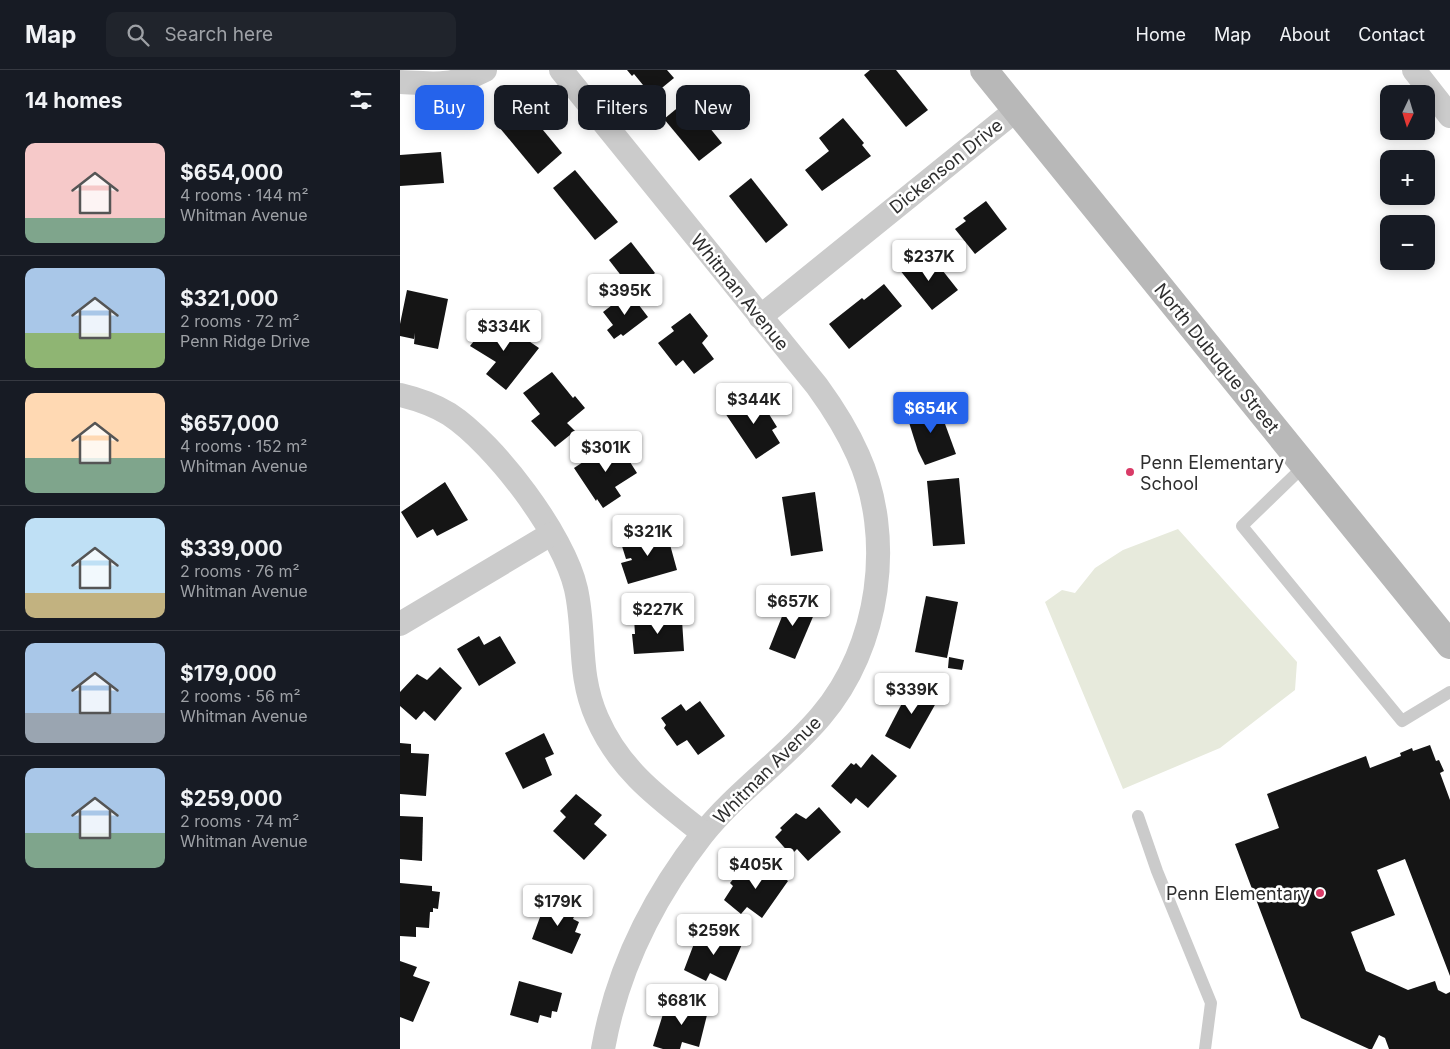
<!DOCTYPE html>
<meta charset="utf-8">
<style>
body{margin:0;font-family:Inter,sans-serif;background:#20242c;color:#f1f3f6;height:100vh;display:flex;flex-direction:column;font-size:19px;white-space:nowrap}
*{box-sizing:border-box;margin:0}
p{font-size:16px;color:#9ea1a6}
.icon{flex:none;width:28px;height:28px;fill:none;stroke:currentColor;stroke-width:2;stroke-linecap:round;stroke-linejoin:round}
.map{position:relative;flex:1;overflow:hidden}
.side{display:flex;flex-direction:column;background:#171b24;width:400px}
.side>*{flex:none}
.top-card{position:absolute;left:15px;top:15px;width:475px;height:45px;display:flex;gap:10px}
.needle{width:32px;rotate:184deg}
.controls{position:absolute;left:980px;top:15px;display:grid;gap:10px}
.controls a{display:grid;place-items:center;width:55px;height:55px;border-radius:10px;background:#171b24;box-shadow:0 2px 12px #0003;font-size:25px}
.price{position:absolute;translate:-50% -42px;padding:0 11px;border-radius:5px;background:#fff;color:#222;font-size:16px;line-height:32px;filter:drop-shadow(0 1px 2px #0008)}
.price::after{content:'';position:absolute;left:50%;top:30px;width:15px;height:11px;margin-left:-8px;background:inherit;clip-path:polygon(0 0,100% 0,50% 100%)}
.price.on{background:#2563eb;color:#fff}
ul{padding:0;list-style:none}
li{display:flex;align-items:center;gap:15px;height:125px;padding:0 25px}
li+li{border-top:1px solid #363941}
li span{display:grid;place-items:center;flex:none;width:140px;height:100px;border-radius:10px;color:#555}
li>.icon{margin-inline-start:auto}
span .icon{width:60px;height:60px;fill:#fffc;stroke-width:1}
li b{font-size:21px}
h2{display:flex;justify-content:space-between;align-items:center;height:60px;padding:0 25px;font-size:21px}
.tag{padding:0 18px;border-radius:10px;background:#171b24;box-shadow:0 2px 12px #0003;font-size:18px;line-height:45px}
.tag.on{background:#2563eb;color:#fff}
header{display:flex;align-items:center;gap:30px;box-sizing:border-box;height:70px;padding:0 25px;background:#171b24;border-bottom:1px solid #363941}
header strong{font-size:24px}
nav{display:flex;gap:28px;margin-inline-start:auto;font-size:18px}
.search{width:350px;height:45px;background:#20242c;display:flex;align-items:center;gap:12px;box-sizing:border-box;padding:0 18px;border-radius:10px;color:#9ea1a6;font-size:19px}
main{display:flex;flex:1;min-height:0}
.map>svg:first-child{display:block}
</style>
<header>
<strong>Map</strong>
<div class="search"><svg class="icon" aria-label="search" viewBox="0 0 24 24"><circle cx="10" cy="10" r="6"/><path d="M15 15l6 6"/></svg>Search here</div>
<nav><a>Home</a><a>Map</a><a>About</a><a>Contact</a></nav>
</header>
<main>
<section class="side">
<h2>14 homes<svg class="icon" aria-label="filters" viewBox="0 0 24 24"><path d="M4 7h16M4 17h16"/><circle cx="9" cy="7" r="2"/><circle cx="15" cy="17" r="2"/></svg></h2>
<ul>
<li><span style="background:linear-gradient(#f6c9c9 75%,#7fa58c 0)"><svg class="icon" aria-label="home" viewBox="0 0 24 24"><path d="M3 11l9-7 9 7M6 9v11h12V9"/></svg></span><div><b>$654,000</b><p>4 rooms · 144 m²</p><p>Whitman Avenue</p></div></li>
<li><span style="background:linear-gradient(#a9c7e8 65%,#8fb573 0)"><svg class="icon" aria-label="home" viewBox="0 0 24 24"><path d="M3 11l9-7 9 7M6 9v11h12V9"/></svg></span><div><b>$321,000</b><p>2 rooms · 72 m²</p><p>Penn Ridge Drive</p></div></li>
<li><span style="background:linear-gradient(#ffd9b3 65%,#7fa58c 0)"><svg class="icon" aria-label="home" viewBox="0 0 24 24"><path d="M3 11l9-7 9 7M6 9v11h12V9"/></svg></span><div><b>$657,000</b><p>4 rooms · 152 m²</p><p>Whitman Avenue</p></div></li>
<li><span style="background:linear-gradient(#bfe0f5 75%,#c2b280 0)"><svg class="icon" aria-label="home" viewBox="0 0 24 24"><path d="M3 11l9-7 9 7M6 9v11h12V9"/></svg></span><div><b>$339,000</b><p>2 rooms · 76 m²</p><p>Whitman Avenue</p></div></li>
<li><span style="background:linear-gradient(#a9c7e8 70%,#9aa5b1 0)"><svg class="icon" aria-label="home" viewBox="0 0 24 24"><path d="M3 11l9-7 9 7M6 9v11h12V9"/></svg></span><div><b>$179,000</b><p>2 rooms · 56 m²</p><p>Whitman Avenue</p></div></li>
<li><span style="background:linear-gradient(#a9c7e8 65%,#7fa58c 0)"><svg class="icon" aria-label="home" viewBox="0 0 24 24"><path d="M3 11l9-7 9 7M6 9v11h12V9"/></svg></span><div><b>$259,000</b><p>2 rooms · 74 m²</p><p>Whitman Avenue</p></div></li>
</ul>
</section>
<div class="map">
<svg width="1050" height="979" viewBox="0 0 1050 979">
<rect width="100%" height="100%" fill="#fff"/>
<polygon fill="#e7eadc" points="778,459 897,592 895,620 820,678 723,719 645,532 662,520 675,523 695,498 723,480"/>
<g fill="#151515">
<polygon points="227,0 267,0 274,8 252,26 234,4 232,6"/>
<polygon points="470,0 496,0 528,40 506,57 464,5"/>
<polygon points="287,30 322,73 299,91 264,49"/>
<polygon points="124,37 162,83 138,104 99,57"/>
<polygon points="443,48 464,73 462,75 471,86 422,121 405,100 429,81 419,68"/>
<polygon points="41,82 44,113 0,116 0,85"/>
<polygon points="175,100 218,152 195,170 153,118"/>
<polygon points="351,108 388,155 366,173 329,126"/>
<polygon points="586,131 607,159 575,184 555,159 566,151 563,148"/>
<polygon points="231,172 255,203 233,221 209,190"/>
<polygon points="518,184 532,201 539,196 558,220 532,240 499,199"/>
<polygon points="484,214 502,236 449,279 429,254 462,228 464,230"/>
<polygon points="7,220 48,229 38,279 14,274 15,263 14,269 0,266 0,254"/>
<polygon points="229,222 248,247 223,266 221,264 214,269 207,260 213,255 203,242"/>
<polygon points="290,243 308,266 302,273 314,289 294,304 283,290 276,296 258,273 274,261 271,257"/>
<polygon points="93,247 139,278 106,320 86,304 96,292 70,276"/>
<polygon points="152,302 173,328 175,326 185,338 167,353 175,361 155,377 131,351 140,344 123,323"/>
<polygon points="352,322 364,336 377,357 372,360 380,373 356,389 325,343 349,327 347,325"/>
<polygon points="537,332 556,384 525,395 518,381 506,343"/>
<polygon points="216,370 237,403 215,417 221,426 203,438 197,429 196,431 174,398"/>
<polygon points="559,408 565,474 533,476 527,411"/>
<polygon points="45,412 68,450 37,466 33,459 17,468 1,442"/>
<polygon points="415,422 423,481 391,486 382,427"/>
<polygon points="266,460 277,500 228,514 221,493 232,490 231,488 226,489 221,473"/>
<polygon points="391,524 418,535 395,589 369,579"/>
<polygon points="526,526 558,532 547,588 515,582"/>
<polygon points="271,545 271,550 282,550 284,581 234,584 232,564 235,564 234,548"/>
<polygon points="79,566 84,575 100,566 116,593 79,616 57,579"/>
<polygon points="549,587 564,590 562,600 548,598"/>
<polygon points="40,597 62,618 35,651 24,641 16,650 0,636 0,622 17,604 27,610"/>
<polygon points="513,612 540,626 510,679 485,666"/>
<polygon points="300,631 325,666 298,685 287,670 277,676 264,658 266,655 261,648 281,634 286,641"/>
<polygon points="144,663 154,684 145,688 152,705 123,719 105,683"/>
<polygon points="0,673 11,674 11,683 29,684 26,726 0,724"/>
<polygon points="1030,675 1036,691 1039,690 1044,701 1040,703 1050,730 1050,906 1005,789 977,800 995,845 951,862 966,901 1008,920 1035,911 1038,920 1046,924 1050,922 1050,979 989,979 985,968 979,965 972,979 969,979 901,948 835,774 879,758 867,724 966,686 970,698 1001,686 1000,683 1012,678 1013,681"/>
<polygon points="472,684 497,706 468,738 456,728 451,734 431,716 451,693 454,695 456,693 461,698"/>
<polygon points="176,724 202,745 194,754 207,765 184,790 153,761 166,747 160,741"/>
<polygon points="419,737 441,762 408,791 397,779 391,785 375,767 382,760 380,758 396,743 406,749"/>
<polygon points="0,746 23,747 22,791 0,789"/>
<polygon points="362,791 388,811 362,848 347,837 341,844 324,830 333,816 330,813 340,801 351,806"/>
<polygon points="0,813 32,816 32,821 40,822 38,839 33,838 33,842 30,842 29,858 16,857 16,867 0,866"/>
<polygon points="147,828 177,840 173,849 179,852 175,862 181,864 172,884 132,869"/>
<polygon points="314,858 343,872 326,911 310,903 306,911 284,900 295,871 299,872 300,870 306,873"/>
<polygon points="0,891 17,897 13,906 30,912 13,952 0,947"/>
<polygon points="119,911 162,923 157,942 152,941 151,948 140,945 138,953 110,945"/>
<polygon points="279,928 309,937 299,977 282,972 280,979 263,979 253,976 263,944 274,946"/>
</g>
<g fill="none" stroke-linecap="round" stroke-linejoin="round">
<g stroke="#cbcbcb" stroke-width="12">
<polyline points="904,396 842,456 1002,651 1050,622"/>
<polyline points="738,746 757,801 811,933 805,979"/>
</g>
<g stroke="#cbcbcb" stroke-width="24">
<path d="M161,0l256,316c16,22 30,44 41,69 37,82 22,192 -37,261 -36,43 -84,75 -119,119 -49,63 -85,135 -99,214"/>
<polyline points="1014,0 1050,46"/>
<path d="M0,12c36,2 52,5 85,-12"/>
<polyline points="360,247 616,40"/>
<path d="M0,325c17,4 34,10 49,19 46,30 115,121 127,175 10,45 1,84 21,129 23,53 63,81 106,115"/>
<polyline points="0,554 151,464"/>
</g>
<polyline stroke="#b8b8b8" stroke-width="28" points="584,0 1050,575"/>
</g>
<g fill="#d93b67" stroke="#fff" stroke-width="2">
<circle cx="730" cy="402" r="5"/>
<circle cx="920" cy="823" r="5"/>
</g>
<g text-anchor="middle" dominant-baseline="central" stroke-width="5" stroke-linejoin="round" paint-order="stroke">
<g font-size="18" fill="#2e2e2e" stroke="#fff">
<text transform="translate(546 96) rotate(-39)">Dickenson Drive</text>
<text transform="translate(340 222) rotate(51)">Whitman Avenue</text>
<text transform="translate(817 288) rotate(51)">North Dubuque Street</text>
<text transform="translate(367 700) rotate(-45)">Whitman Avenue</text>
</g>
<g font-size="18" fill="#2e2e2e" stroke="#fff" text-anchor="start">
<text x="740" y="392">Penn Elementary<tspan x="740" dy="21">School</tspan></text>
<text x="910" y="823" text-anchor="end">Penn Elementary</text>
</g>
</g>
</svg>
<div class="controls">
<a><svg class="needle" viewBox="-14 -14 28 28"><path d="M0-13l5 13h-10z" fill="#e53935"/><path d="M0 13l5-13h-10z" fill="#9ea1a6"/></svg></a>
<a>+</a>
<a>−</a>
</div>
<b class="price" style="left:529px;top:212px">$237K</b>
<b class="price" style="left:225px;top:246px">$395K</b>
<b class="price" style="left:104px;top:282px">$334K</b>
<b class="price" style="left:354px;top:355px">$344K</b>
<b class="price on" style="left:531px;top:364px">$654K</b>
<b class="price" style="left:206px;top:403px">$301K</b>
<b class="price" style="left:248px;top:487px">$321K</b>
<b class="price" style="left:393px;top:557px">$657K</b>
<b class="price" style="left:258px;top:565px">$227K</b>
<b class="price" style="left:512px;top:645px">$339K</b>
<b class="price" style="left:356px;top:820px">$405K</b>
<b class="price" style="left:158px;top:857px">$179K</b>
<b class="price" style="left:314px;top:886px">$259K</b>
<b class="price" style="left:282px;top:956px">$681K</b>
<div class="top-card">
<a class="tag on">Buy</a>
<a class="tag">Rent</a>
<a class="tag">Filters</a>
<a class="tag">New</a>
</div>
</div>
</main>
